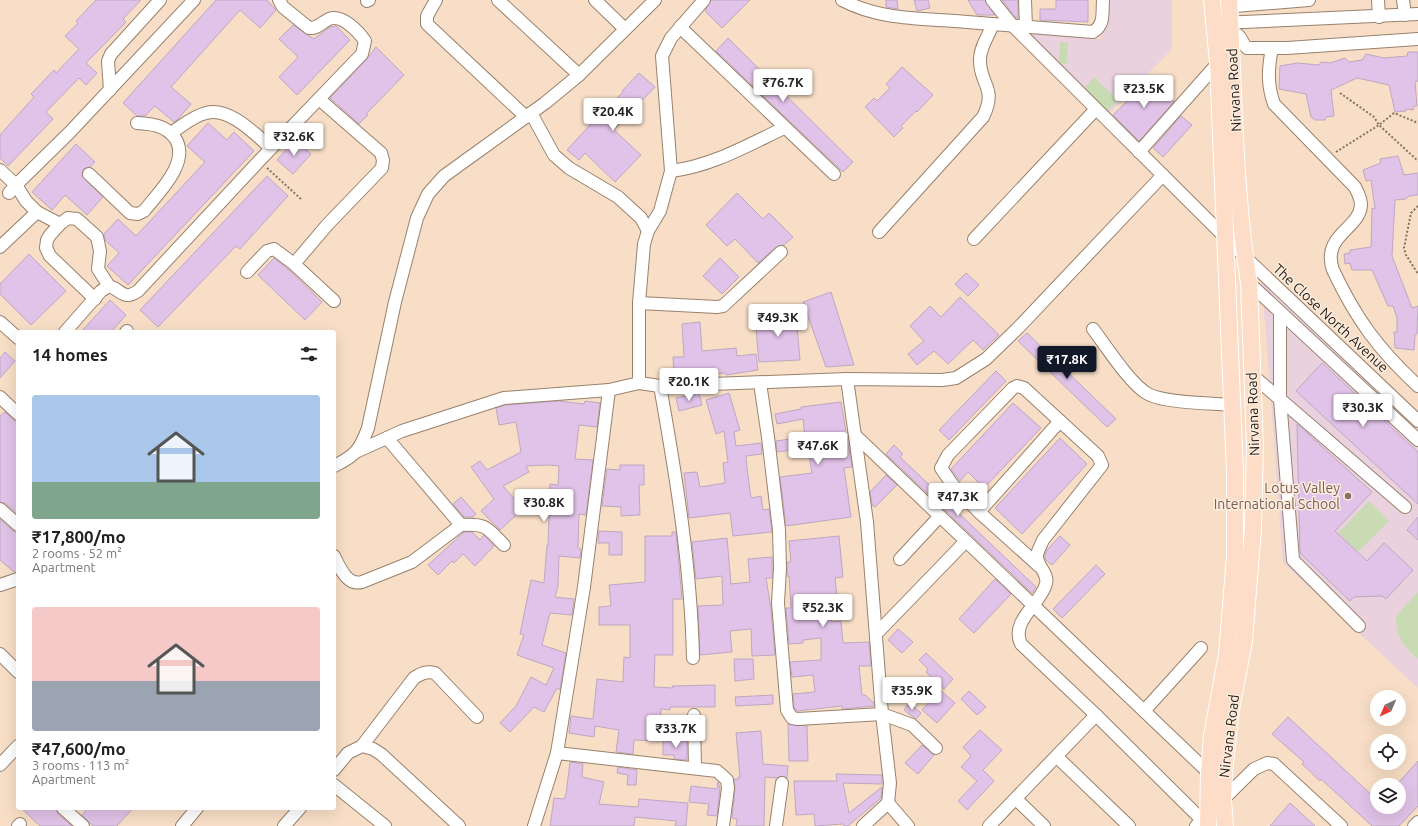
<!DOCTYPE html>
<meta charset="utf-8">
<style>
body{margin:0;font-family:Ubuntu,sans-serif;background:#f6f6f6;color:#222;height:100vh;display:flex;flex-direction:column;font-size:15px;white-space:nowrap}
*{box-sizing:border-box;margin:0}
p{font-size:13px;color:#767676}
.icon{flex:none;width:22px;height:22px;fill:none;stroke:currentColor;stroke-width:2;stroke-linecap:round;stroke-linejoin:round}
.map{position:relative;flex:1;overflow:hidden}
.panel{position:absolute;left:16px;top:330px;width:320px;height:480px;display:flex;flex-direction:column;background:#fff;border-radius:4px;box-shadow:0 4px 16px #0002}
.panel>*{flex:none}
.needle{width:26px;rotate:224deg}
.tools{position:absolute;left:1370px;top:690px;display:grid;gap:8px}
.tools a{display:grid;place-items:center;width:36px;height:36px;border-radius:50%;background:#fff;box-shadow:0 4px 16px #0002;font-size:20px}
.price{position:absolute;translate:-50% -34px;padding:0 9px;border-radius:4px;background:#fff;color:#222;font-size:13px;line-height:26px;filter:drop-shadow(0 1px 2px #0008)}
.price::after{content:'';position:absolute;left:50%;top:24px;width:12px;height:9px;margin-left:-6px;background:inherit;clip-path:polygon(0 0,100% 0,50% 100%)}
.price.active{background:#111827;color:#fff}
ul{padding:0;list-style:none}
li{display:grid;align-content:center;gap:8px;height:212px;padding:0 16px}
li span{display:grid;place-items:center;height:124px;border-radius:4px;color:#555}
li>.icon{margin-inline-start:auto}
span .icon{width:72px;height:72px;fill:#fffc;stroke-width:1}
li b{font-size:17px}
h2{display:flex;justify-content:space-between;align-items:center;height:48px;padding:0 16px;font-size:17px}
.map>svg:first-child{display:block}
</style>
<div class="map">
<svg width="1418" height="826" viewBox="0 0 1418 826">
<rect width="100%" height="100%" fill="#f8dec6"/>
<g fill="#e9d2de">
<polygon points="1105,0 1172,0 1172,49 1109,114 1029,37 1033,32 1101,39"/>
<polygon points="1262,282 1418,430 1418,688 1283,563"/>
</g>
<g fill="#c9dbb2">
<polygon points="1060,42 1068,43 1067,64 1059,63"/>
<polygon points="1094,77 1118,100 1108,111 1084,89"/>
<polygon points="1369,501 1389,521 1358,552 1338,533"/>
<path d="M1418,592v67c-15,-13 -23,-23 -22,-43z"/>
</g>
<g fill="#e1c2e8" stroke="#bda8c1">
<polygon points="96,0 141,0 123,19 126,22 86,63 97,73 86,85 79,78 46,112 53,119 8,166 0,158 0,135 34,97 31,94 54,70 56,73 79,49 65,36 78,23 76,21"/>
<polygon points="216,0 267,0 276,10 260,28 240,10 171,87 191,104 177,120 174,122 155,106 145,116 137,116 123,103"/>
<polygon points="711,0 750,0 722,28 705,11"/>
<polygon points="886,0 897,0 898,9 886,7"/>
<polygon points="914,0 928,0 930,8 917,11"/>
<polygon points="968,0 985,0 995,15 977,15"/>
<polygon points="1002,0 1018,0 1018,18 1016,18"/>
<polygon points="1056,0 1088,0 1088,22 1040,20 1040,9 1056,9"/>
<polygon points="293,25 314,39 330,27 336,26 350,40 297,95 279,77 298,57 279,39"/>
<polygon points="728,38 853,162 843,172 716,51"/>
<polygon points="376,47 404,75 366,114 368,115 359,124 330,98 367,59"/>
<polygon points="1408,52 1418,52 1418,81 1415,82 1417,106 1414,106 1413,110 1406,109 1406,111 1395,112 1389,85 1357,78 1331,90 1334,116 1326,117 1325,120 1315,120 1311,117 1306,94 1279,89 1280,66 1297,63 1319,65 1321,62 1330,63 1345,58 1349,62 1362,60 1366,54 1384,58 1407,56"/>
<polygon points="902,67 933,95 917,112 916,111 901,126 903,128 894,137 865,107 874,98 877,101 890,88 886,84"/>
<polygon points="639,73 655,87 614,130 641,155 615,182 585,153 579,160 567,150 601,113 602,114 623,92 622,91"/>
<polygon points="1151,78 1174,102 1139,141 1113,115"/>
<polygon points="1181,116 1192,125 1163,157 1153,148"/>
<polygon points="208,123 227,140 234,132 254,151 128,285 107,266 119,253 105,240 104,234 118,219 136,236 205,162 187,146"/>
<polygon points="295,140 311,154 293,174 277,160"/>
<polygon points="76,144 95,162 90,167 83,169 82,176 103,197 87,215 65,195 52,210 32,192"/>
<polygon points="1398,156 1404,175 1418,173 1418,195 1409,196 1406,199 1395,200 1392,256 1412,308 1418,306 1417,334 1415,335 1414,350 1395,348 1394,332 1397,332 1397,318 1393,306 1388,306 1372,270 1352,270 1350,263 1345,264 1344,254 1350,253 1350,250 1371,247 1372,208 1375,209 1371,180 1366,181 1363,170 1381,163 1380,159"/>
<polygon points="267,176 288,196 240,249 236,246 158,327 140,310"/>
<polygon points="737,193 763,219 769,213 793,237 784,245 776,247 758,263 735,239 727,246 706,225"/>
<polygon points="29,254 66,291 31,325 0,294 0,284"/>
<polygon points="274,258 289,270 322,302 305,320 258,275"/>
<polygon points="720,258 739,277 722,294 703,276"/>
<polygon points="966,273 979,285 968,296 955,284"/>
<polygon points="831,292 854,365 826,367 803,302"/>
<polygon points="960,297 999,335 983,350 973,340 948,364 934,351 917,365 908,354 924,341 910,326 930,306 941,317"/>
<polygon points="110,300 126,315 111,332 81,332"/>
<polygon points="796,314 800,360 759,362 755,318"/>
<polygon points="700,322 702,351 736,348 737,356 756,354 758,370 726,375 726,373 674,376 673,357 684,357 682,324"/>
<polygon points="1027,333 1116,419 1107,427 1018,341"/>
<polygon points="5,352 15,361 0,378 0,358"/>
<polygon points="1322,363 1418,452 1418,504 1296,391"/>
<polygon points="996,371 1006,381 949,440 939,430"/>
<polygon points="699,393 702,405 679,411 676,398"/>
<polygon points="729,393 740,430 734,432 736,446 761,443 762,454 746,456 747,468 751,498 761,496 763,510 769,509 772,532 733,536 730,513 689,518 684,473 697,472 700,487 725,483 723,463 728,462 724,431 716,434 706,400"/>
<polygon points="559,401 584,404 585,401 600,403 597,427 579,425 575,459 593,460 586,515 579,514 578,548 581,549 580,558 559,556 558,586 555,597 574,599 572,615 550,613 542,645 566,653 560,690 557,688 544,712 534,707 510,732 500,723 516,706 531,677 546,685 554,668 517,655 524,635 520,634 531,580 544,583 547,545 548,546 550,484 558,485 559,466 548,465 526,466 529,472 503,486 523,509 500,530 481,511 494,499 471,467 480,461 487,470 521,452 516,422 499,425 496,408 505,405"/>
<polygon points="841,402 852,467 844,468 851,517 786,526 780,477 812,473 808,448 777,452 776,441 805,437 803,419 777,424 775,414 801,409 801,407"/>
<polygon points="1013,403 1041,428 984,488 968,472 960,481 951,469"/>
<polygon points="5,412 18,424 18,515 5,503 0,502 0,416"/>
<polygon points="1297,424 1372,492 1335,531 1367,561 1384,543 1413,570 1386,599 1382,596 1354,597 1350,601 1300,553"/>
<polygon points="1060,438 1087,464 1022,534 995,508"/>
<polygon points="894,445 903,454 900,457 1036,587 1032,593 886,454"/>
<polygon points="620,465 644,465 644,485 639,485 640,515 621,516 621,507 602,506 607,469 620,470"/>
<polygon points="886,475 897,485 875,507 872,505 870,492"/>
<polygon points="461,497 476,514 473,517 464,517 453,504"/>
<polygon points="1418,517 1418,540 1407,530"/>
<polygon points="0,519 13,531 18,532 18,572 14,572 0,560"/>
<polygon points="599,531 622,532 622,555 609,555 609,543 598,543"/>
<polygon points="464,532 472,532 480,540 484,535 494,546 475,566 463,554 454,563 452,561 438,575 428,565"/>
<polygon points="672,532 676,532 682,599 673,599 673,655 655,655 654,687 673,688 672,686 715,685 715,707 670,707 670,710 661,709 659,741 634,740 633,754 616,752 619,730 595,726 594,737 569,733 571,716 593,719 597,679 623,682 624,657 630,658 630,625 599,625 599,607 611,606 609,585 645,582 645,536 672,536"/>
<polygon points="839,536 843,577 835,578 837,596 830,597 831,622 841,621 843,643 869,642 871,666 859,666 862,695 865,695 874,703 874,706 842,709 842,706 797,711 794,708 793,694 815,692 813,675 792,677 790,662 821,660 821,638 803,640 803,643 789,644 786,608 791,608 789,576 787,576 787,562 791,562 789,541"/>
<polygon points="1060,536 1070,545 1052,565 1045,559 1045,555 1047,550"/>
<polygon points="727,538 731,584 750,582 748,559 772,557 772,578 766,578 771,609 775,655 752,656 751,629 730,631 732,652 700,655 698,606 723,605 722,576 696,579 692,542"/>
<polygon points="1096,565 1105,574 1062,618 1053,609"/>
<polygon points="995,579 1011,594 974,633 959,619"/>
<polygon points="898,629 913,642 902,653 888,640"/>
<polygon points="926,653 953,679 944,689 926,672 928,669 919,660"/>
<polygon points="734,659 753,659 754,679 735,681"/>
<polygon points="940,690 955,703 937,723 922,710"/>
<polygon points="969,691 986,707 977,715 961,699"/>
<polygon points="773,695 773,704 736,706 735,697"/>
<polygon points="909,703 921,713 916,719 904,710"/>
<polygon points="1288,717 1377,800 1377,807 1399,807 1399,782 1418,761 1418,806 1399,826 1372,826 1321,779 1320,781 1302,764 1304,762 1272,734"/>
<polygon points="788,724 807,726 808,761 789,761"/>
<polygon points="980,730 1002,750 983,770 994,781 967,810 958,801 977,781 961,767 971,756 963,747"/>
<polygon points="761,731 763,764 788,766 787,778 783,776 776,778 765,777 764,826 736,826 737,819 732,818 735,789 734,779 738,780 738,777 740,777 736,733"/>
<polygon points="663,741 687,741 687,760 674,759 674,755 663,755"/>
<polygon points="922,745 934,755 918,774 905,763"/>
<polygon points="570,762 583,764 582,777 604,782 599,804 638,807 639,799 688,803 686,826 675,826 676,821 635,817 634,826 550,826 554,798 564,799 566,794"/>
<polygon points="618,767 637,770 636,785 627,785 628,775 617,773"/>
<polygon points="836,774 882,775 882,784 843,783 849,813 882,787 881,798 848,826 844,826 843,824 815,826 814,814 796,815 794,781 837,781"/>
<polygon points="718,782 720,788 717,816 707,815 709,804 689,802 691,786 717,789"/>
<polygon points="1290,803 1302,814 1315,826 1270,826"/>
<polygon points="21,808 56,808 58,814 72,826 40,826"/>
<polygon points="88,808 133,808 117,826 93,826 82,815"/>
</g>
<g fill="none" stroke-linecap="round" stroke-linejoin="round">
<g stroke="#99816c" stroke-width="14">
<g id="minor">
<polyline points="436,0 427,16 427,24 526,117"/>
<polyline points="498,0 579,75"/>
<polyline points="595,0 625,29"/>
<path d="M842,0c40,21 82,18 125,22 42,3 84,7 126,10 12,-7 9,-19 10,-32"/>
<polyline points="992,0 1012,25 1245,257 1418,421"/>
<polyline points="1025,0 1026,27"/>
<polyline points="1378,0 1379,17"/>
<polyline points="1403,0 1405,15"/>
<polyline points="367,1 369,0"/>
<polyline points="1222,7 1309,0"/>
<polyline points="1221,23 1418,14"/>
<polyline points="680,27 834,174"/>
<path d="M1231,35h7c5,4 4,9 9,13h40l131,-9"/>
<path d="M1272,48c-4,21 -5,36 2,56l81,83c3,6 6,11 6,18 -1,24 -40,30 -28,65 23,49 46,80 85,116"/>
<polyline points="110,90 108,61 111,54 160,0"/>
<polyline points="531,113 554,155 569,168 618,197 641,218 648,231"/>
<path d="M171,133c11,-7 22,-17 35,-20 23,-7 50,22 65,35"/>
<polyline points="1139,152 1218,63"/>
<polyline points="0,170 16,185 9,193"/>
<path d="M671,171c41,-5 77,-26 113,-43"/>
<path d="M89,174l41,39 8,1 6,-3c14,-18 47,-49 31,-73 -10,-13 -23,-14 -38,-15"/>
<polyline points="37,212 60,224"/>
<path d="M879,232l104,-115c15,-30 -4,-32 -3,-58 0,-12 9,-24 13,-35"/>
<polyline points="974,239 1096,109"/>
<polyline points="0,247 37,212 26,201 16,185 70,132 194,0"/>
<polyline points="294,264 328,224 382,168 383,160 381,153 319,99"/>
<polyline points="247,272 267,251 274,249 294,264 334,301"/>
<polyline points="1249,283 1418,440"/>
<polyline points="95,299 50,256 46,248 47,240 50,235 60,224 68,218 77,219 97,237 100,251 98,269 109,286"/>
<polyline points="639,303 717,307 723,306 781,252"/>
<polyline points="1280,313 1280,399 1293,560 1359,626"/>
<polyline points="0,322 18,338"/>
<path d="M1093,329c13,17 37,55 55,65 16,9 64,9 84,11"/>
<path d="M65,332l36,-41 8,-5c13,4 14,15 29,5l121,-130 103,-107 3,-13c-7,-10 -23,-27 -36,-22 -8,4 -12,10 -20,9l-26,-21 -4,-7"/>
<polyline points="126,332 127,331"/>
<polyline points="1252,375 1405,507"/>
<polyline points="847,379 867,522 882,714 890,783 888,803 863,826"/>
<polyline points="639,383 639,303 644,244 648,231 660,211 671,171 662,56 671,38 704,0"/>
<polyline points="760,383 768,437 779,530 780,568 778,603 787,710 792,718 798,719 882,714 912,725 936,748"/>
<path d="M660,386c16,90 31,180 33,272"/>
<polyline points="0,397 18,414"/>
<polyline points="856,436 1209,773"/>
<path d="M387,438l74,87c26,-2 26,3 43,20"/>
<polyline points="358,451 402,431 504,398 609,390 639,383 660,386 847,379 942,380 956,378 986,359 1018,328 1163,175"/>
<path d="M334,466c21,-10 26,-16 34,-38l27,-126 22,-84 11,-24 16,-18 101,-73 34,-28 76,-75"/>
<polyline points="0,509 18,525"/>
<polyline points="979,512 1060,421"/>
<path d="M334,556c6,12 13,30 28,26l50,-20 49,-37"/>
<polyline points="900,559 939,517"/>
<path d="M1039,566l-60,-54 -27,-28 -11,-16 7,-13 65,-67 4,-2 7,2 74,68 4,9 -59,75c-2,5 -5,10 -6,15 -1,11 12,18 9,29 -6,21 -36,37 -25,60l75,71 106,105"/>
<polyline points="0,585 18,579"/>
<polyline points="877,633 965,542"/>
<polyline points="0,654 18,672"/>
<polyline points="1144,711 1201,648"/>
<polyline points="694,715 695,768"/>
<polyline points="362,746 373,749 381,754 459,826"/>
<polyline points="557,753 717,771 727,780 728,788 723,826"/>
<polyline points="1057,757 1129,826"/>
<polyline points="0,765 18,746"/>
<path d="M334,770l14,-17 14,-7 52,-68c8,-5 13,-7 21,-5l42,44"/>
<polyline points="334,785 385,826"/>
<polyline points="1016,799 1044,826"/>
<polyline points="888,803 908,826"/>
<polyline points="63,808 83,826"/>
<polyline points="18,826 20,824"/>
<polyline points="182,826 197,808"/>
<polyline points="284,826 300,808"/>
<polyline points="534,826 557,753 584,587 609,390"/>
<polyline points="776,826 782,783"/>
<polyline points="989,826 1096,715"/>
<polyline points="1196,826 1254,769 1267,763 1274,764 1341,826"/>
<polyline points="1414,826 1418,822"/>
</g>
</g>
<g stroke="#fff" stroke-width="18">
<g id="major">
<polyline points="1208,826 1209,773 1212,736 1227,654 1235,556 1235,472 1218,63 1212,0"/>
<path d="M1225,826l-2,-25 1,-29 7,-63 13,-68 9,-113 2,-81 -6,-164c-15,-93 -15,-189 -20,-283"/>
</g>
</g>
<g stroke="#847364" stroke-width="2" stroke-dasharray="2 2" stroke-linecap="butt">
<polyline points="1340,93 1374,117 1379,125 1418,161"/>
<polyline points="1336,152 1379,125 1394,113 1418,123"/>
<polyline points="267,168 301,199"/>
<polyline points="1418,206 1411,213 1404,248 1406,255 1418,274"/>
</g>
<use href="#minor" stroke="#fff" stroke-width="12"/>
<use href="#major" stroke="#feddc8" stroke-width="16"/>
</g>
<circle fill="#8d6e63" stroke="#fdeddf" stroke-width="1.5" cx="1348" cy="496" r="4"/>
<g text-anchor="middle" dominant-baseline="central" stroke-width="3" stroke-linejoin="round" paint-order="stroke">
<g font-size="14" fill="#211810" stroke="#fdeddf">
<text transform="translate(1234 90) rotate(-93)">Nirvana Road</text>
<text transform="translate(1331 318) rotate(43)">The Close North Avenue</text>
<text transform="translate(1253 414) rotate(-92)">Nirvana Road</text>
<text transform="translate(1229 736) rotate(-83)">Nirvana Road</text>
</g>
<g font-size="14" fill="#785e54" stroke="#fdeddf" text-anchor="end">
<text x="1340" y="488">Lotus Valley<tspan x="1340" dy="16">International School</tspan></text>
</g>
</g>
</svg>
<div class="tools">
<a><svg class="needle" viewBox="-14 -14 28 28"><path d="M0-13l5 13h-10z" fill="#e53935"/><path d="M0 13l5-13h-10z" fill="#767676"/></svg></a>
<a><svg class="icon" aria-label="locate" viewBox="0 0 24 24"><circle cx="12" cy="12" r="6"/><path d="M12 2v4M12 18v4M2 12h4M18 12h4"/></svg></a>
<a><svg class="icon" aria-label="layers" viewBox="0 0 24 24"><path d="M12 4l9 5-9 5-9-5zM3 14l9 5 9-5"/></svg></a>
</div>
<b class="price" style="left:783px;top:103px">₹76.7K</b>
<b class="price" style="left:1144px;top:109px">₹23.5K</b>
<b class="price" style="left:613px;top:132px">₹20.4K</b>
<b class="price" style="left:294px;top:157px">₹32.6K</b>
<b class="price" style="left:778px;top:338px">₹49.3K</b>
<b class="price active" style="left:1067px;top:380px">₹17.8K</b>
<b class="price" style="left:689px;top:402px">₹20.1K</b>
<b class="price" style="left:1363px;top:428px">₹30.3K</b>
<b class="price" style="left:818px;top:466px">₹47.6K</b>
<b class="price" style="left:958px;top:517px">₹47.3K</b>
<b class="price" style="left:544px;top:523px">₹30.8K</b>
<b class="price" style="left:823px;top:628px">₹52.3K</b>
<b class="price" style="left:912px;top:711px">₹35.9K</b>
<b class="price" style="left:676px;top:749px">₹33.7K</b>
<section class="panel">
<h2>14 homes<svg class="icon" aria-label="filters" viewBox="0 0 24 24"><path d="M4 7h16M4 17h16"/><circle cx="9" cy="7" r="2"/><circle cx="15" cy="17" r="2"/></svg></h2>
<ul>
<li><span style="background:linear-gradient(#a9c7e8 70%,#7fa58c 0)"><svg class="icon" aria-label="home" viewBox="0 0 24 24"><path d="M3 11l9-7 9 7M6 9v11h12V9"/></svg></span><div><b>₹17,800/mo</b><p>2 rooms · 52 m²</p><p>Apartment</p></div></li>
<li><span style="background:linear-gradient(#f6c9c9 60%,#9aa5b1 0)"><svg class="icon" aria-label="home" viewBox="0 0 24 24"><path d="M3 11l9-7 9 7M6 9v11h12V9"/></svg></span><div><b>₹47,600/mo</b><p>3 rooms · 113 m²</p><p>Apartment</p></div></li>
</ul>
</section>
</div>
